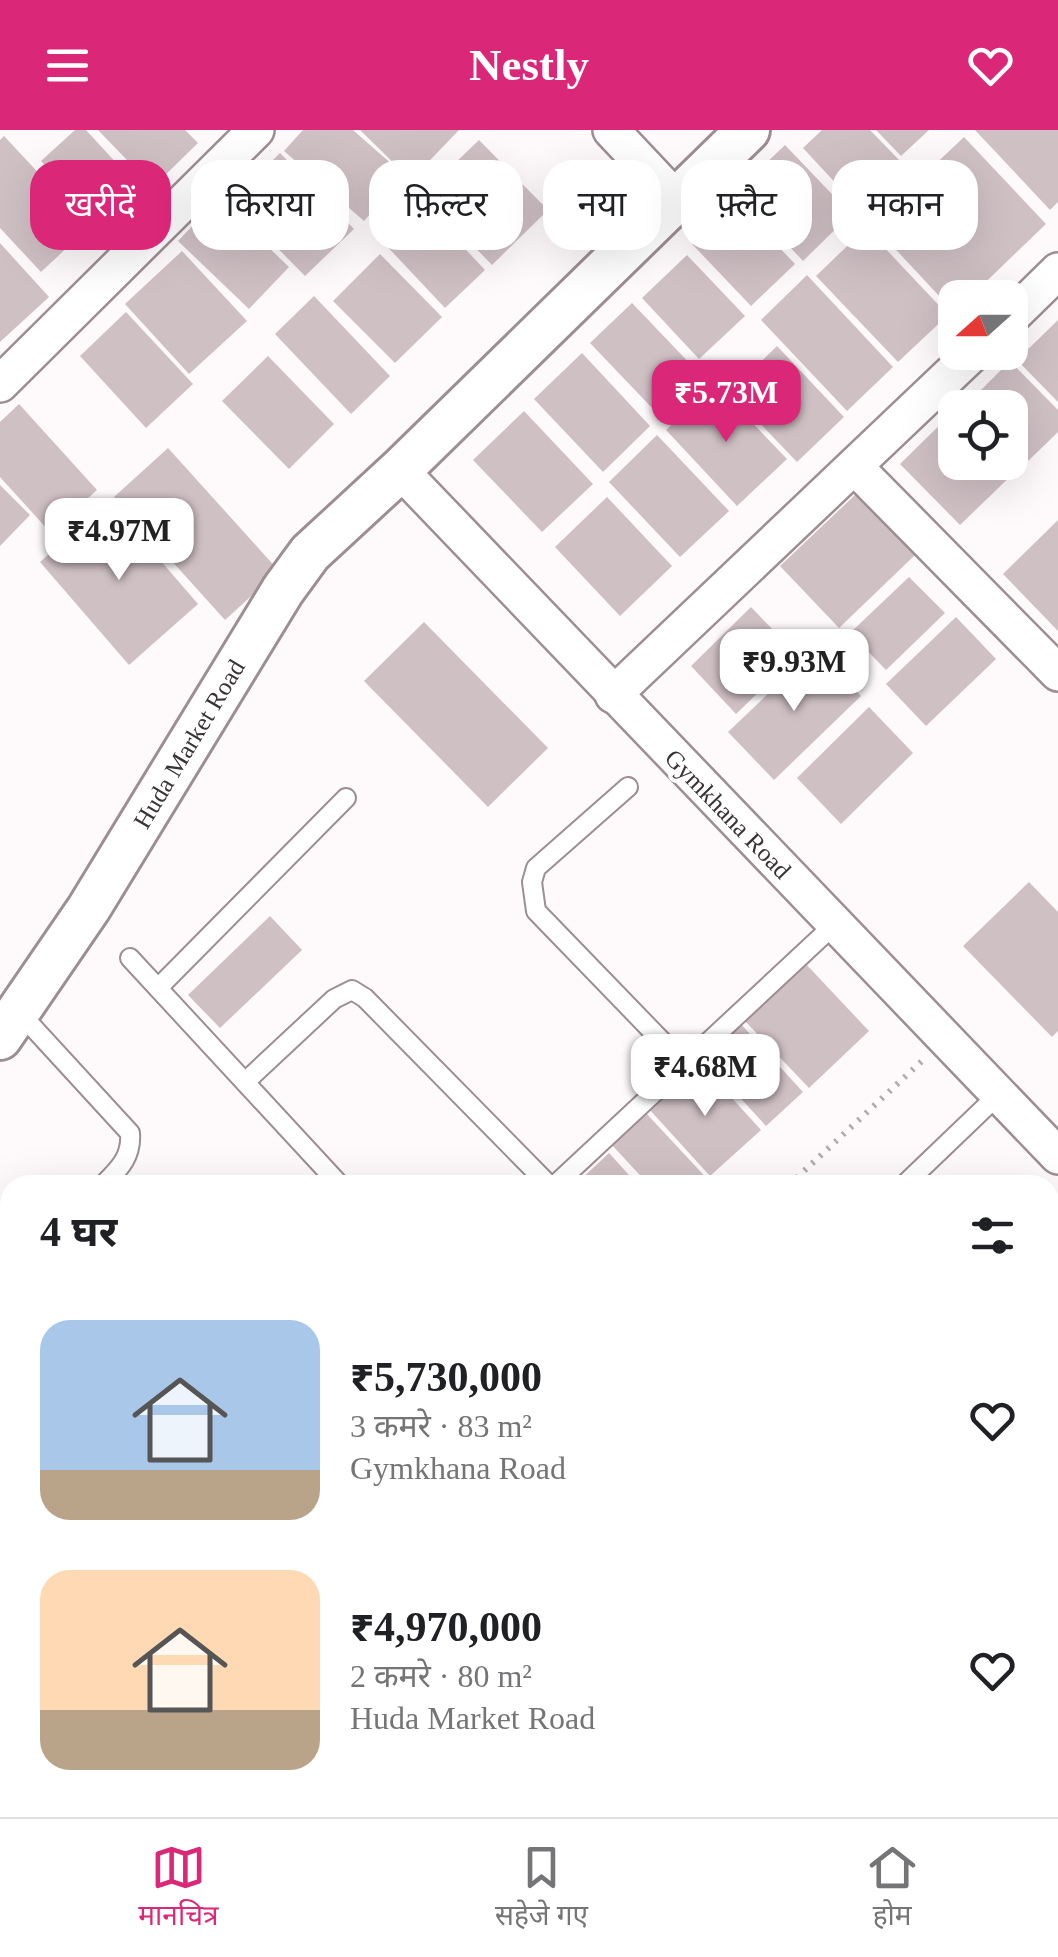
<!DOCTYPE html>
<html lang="hi">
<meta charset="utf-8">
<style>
body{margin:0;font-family:"Times New Roman","Noto Sans Devanagari",serif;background:#f2f2f2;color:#202124;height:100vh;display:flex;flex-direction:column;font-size:38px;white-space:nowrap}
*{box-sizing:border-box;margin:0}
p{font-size:32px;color:#757577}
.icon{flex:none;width:55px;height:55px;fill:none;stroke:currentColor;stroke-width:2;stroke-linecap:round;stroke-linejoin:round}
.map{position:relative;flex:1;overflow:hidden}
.sheet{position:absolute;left:0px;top:1045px;width:1060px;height:642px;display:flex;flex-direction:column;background:#fff;border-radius:30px 30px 0 0;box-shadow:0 10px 40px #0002}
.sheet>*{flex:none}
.hud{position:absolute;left:30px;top:30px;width:1000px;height:90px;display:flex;gap:20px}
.needle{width:65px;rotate:249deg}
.controls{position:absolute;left:938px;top:150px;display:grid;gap:20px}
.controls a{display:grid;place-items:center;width:90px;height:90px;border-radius:20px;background:#fff;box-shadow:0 10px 40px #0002;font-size:50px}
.price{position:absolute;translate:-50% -85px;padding:0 22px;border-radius:20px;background:#fff;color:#222;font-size:32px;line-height:65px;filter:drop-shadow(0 2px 5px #0008)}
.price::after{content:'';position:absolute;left:50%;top:60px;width:30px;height:22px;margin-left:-15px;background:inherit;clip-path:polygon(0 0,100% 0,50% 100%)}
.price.selected{background:#db2777;color:#fff}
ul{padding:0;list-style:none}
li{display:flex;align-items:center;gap:30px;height:250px;padding:0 40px}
li span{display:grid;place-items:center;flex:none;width:280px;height:200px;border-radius:30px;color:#555}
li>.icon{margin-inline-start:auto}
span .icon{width:120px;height:120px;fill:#fffc;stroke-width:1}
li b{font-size:42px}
h2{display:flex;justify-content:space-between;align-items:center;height:120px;padding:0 40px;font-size:42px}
.pill{padding:0 35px;border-radius:30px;background:#fff;box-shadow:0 10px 40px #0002;font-size:35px;line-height:90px}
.pill.selected{background:#db2777;color:#fff}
header{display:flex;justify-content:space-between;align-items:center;height:130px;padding:0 40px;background:#db2777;color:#fff;font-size:45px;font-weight:700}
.tabs{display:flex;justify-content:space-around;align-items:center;height:140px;border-top:2px solid #e0e0e0;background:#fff;font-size:28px;color:#757577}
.tabs a{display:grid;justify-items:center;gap:5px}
.tabs .selected{color:#db2777}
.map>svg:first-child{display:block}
</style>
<header><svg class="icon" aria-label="menu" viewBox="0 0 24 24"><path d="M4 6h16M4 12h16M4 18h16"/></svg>Nestly<svg class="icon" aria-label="heart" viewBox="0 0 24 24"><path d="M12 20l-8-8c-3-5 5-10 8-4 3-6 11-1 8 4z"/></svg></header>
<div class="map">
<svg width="1058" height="1687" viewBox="0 0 1058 1687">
<rect width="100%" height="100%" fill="#fefafb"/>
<g fill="#cfc0c4">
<polygon points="75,0 86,0 142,61 102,98 41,31"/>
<polygon points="98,0 185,0 198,13 153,57"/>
<polygon points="303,0 353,0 404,45 364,91 284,21"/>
<polygon points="360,0 459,0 411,50"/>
<polygon points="822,0 870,0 900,31 855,74 803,18"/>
<polygon points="876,0 929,0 901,26"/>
<polygon points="975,0 1058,0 1058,72 1050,80"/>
<polygon points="4,6 89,97 41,142 0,98 0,10"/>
<polygon points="964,7 1046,94 969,168 955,168 955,183 872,94"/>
<polygon points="479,10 548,80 492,135 423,64"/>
<polygon points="785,15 851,84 803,131 737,61"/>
<polygon points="280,23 354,99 305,146 231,71"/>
<polygon points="218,69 289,137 249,179 178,111"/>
<polygon points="736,72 795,134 751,176 692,114"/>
<polygon points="422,73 485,140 445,178 382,111"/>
<polygon points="866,98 948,185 898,232 816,146"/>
<polygon points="0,113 49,167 0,212"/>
<polygon points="182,121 247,191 189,244 125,174"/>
<polygon points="380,124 442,187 395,233 333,171"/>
<polygon points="687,125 745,186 699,229 642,168"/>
<polygon points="807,145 893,237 847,281 761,190"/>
<polygon points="314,166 390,246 351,284 275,204"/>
<polygon points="632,173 696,240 654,280 590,213"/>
<polygon points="126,182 193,254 146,298 80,226"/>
<polygon points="1058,190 1058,272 1017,230"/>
<polygon points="777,216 844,287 797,332 730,262"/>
<polygon points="582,223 650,296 603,342 534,269"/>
<polygon points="268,226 334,294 289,339 222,271"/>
<polygon points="1010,231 1058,280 1058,302 1023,336 1010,322 1010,278 963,278"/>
<polygon points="715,254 787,329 737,376 666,300"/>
<polygon points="19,274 97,360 50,402 0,347 0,292"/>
<polygon points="955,280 955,332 1012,332 1018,339 960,395 900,334"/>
<polygon points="524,281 593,354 542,402 473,330"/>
<polygon points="657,305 729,381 680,427 609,352"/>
<polygon points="168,318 279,441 225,490 114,367"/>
<polygon points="0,355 30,385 0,416"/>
<polygon points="856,364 915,425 839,498 780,436"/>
<polygon points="607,367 672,436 620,486 555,417"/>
<polygon points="109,371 198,474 129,535 40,432"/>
<polygon points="1058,390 1058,501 1003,444"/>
<polygon points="909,447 945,483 886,540 850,503"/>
<polygon points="751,477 797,525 736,584 691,536"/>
<polygon points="956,487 996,529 926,596 886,554"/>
<polygon points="424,492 548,618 488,677 364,551"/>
<polygon points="815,519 861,566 774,650 728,602"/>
<polygon points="869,577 913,623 841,694 797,648"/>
<polygon points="1029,752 1058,782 1058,901 1052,907 963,816"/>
<polygon points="270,786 302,820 220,898 188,865"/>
<polygon points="804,832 869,901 809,958 743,889"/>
<polygon points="739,892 803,962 766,996 702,926"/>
<polygon points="699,932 761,1000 710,1046 649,979"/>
<polygon points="645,982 713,1055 649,1055 611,1014"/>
<polygon points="609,1023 638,1055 575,1055"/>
<polygon points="0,1517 10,1529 10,1573 0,1582"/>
<polygon points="4,1592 10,1598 10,1678 45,1678 36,1687 0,1687 0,1596"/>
<polygon points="129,1678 189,1678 179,1687 119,1687"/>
<polygon points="197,1678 208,1678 217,1687 187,1687"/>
</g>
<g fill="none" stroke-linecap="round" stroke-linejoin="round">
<g stroke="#9d8e92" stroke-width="22">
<g id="service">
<polyline points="628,657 536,738 532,752 536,781 685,935"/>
<polyline points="130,828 340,1055"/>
<polyline points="158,858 346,668"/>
<path d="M18,881l112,122c2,24 -11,36 -27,52"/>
<polyline points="245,952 334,869 352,860 365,868 549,1055"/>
<polyline points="555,1055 835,794"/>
<polyline points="904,1055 999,964"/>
<polyline points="0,1152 10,1146"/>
<polyline points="1050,1235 1058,1243"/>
<polyline points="1050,1285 1058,1280"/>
<polyline points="1050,1669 1058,1665"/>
<polyline points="1031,1679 1033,1678"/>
</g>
</g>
<g stroke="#9d8e92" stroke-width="40">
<g id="minor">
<polyline points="611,0 675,68"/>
<polyline points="1010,188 1058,141"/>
<polyline points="0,254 256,0"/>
<polyline points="855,337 1058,543"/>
<polyline points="400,340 1058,1026"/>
<polyline points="613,565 974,222"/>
<polyline points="0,1479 10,1490"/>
<polyline points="228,1678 236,1687"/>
<polyline points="86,1687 96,1678"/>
</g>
</g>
<g stroke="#9d8e92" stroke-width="48">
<polyline id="tertiary" points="0,908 89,778 283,460 310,423 400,340 748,0"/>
</g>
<polyline stroke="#b0abac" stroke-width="6" stroke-dasharray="2.5 8" stroke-linecap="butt" points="789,1055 923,930"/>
<use href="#service" stroke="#fff" stroke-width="18"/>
<use href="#minor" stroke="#fff" stroke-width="35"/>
<use href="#tertiary" stroke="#fff" stroke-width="42"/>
</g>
<g text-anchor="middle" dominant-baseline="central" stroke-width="8" stroke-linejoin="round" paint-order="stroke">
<g font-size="25" fill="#393335" stroke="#fff">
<text transform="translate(189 614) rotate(-59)">Huda Market Road</text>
<text transform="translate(728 684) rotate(46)">Gymkhana Road</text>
</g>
</g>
</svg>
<div class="controls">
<a><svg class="needle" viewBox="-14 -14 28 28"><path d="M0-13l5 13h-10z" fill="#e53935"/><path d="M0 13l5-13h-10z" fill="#757577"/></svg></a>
<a><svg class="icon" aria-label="locate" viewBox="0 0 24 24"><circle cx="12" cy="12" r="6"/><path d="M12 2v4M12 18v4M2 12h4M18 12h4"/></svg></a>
</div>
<b class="price selected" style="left:726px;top:315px">₹5.73M</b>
<b class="price" style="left:119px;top:453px">₹4.97M</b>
<b class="price" style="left:794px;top:584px">₹9.93M</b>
<b class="price" style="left:705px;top:989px">₹4.68M</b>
<div class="hud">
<a class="pill selected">खरीदें</a>
<a class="pill">किराया</a>
<a class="pill">फ़िल्टर</a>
<a class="pill">नया</a>
<a class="pill">फ़्लैट</a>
<a class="pill">मकान</a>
</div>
<section class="sheet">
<h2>4 घर<svg class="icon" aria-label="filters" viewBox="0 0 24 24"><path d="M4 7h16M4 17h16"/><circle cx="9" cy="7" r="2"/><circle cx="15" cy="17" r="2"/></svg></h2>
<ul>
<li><span style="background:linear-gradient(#a9c7e8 75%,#b9a48a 0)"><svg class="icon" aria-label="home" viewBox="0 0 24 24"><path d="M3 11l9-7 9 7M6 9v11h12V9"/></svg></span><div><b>₹5,730,000</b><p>3 कमरे · 83 m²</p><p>Gymkhana Road</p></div><svg class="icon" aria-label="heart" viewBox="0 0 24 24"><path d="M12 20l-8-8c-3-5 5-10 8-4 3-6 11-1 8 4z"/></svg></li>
<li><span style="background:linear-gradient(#ffd9b3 70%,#b9a48a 0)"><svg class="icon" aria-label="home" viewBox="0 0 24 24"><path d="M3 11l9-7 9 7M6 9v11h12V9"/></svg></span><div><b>₹4,970,000</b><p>2 कमरे · 80 m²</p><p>Huda Market Road</p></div><svg class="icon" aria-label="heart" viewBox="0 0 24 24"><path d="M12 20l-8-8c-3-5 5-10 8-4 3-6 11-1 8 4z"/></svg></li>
</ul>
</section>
</div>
<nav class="tabs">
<a class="selected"><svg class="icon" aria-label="map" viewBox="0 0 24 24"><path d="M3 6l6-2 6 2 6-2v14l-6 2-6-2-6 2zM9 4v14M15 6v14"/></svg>मानचित्र</a>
<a><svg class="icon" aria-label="saved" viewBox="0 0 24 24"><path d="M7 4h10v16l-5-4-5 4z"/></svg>सहेजे गए</a>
<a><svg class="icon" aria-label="home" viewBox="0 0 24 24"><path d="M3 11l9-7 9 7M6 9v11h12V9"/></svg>होम</a>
</nav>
